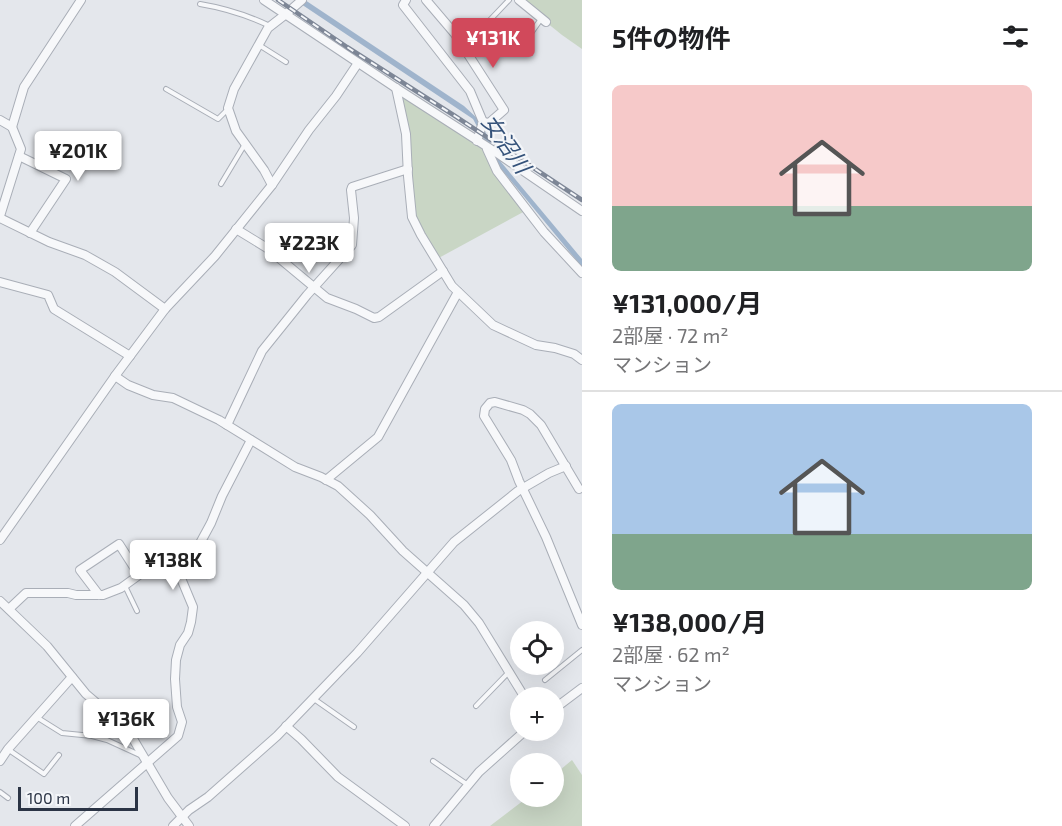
<!DOCTYPE html>
<html lang="ja">
<meta charset="utf-8">
<style>
body{margin:0;font-family:"Exo 2","Noto Sans JP",sans-serif;background:#f6f6f6;color:#202124;height:100vh;display:flex;flex-direction:column;font-size:22px;white-space:nowrap}
*{box-sizing:border-box;margin:0}
p{font-size:20px;color:#757577}
.icon{flex:none;width:33px;height:33px;fill:none;stroke:currentColor;stroke-width:2;stroke-linecap:round;stroke-linejoin:round}
.map{position:relative;flex:1;overflow:hidden}
.drawer{display:flex;flex-direction:column;background:#fff;width:480px}
.drawer>*{flex:none}
.fabs{position:absolute;left:510px;top:621px;display:grid;gap:12px}
.fabs a{display:grid;place-items:center;width:54px;height:54px;border-radius:50%;background:#fff;box-shadow:0 6px 24px #0002;font-size:30px}
.scale{position:absolute;left:18px;bottom:15px;width:120px;box-sizing:border-box;padding-left:6px;border:3px solid #2b3445;border-top:0;font-size:16px;line-height:21px;white-space:nowrap;color:#2b3445;-webkit-text-stroke:4px #f4f6f9;paint-order:stroke}
.price{position:absolute;translate:-50% -51px;padding:0 14px;border-radius:6px;background:#fff;color:#222;font-size:20px;line-height:39px;filter:drop-shadow(0 2px 3px #0008)}
.price::after{content:'';position:absolute;left:50%;top:36px;width:18px;height:14px;margin-left:-9px;background:inherit;clip-path:polygon(0 0,100% 0,50% 100%)}
.price.active{background:#d1495b;color:#fff}
ul{padding:0;list-style:none}
li{display:grid;align-content:center;gap:12px;height:318px;padding:0 30px}
li+li{border-top:2px solid #e0e0e0}
li span{display:grid;place-items:center;height:186px;border-radius:9px;color:#555}
li>.icon{margin-inline-start:auto}
span .icon{width:108px;height:108px;fill:#fffc;stroke-width:1}
li b{font-size:26px}
h2{display:flex;justify-content:space-between;align-items:center;height:72px;padding:0 30px;font-size:26px}
main{display:flex;flex:1;min-height:0}
.map>svg:first-child{display:block}
</style>
<main>
<div class="map">
<svg width="582" height="826" viewBox="0 0 582 826">
<rect width="100%" height="100%" fill="#e4e7ec"/>
<g fill="#c9d6c5">
<polygon points="525,0 582,0 582,49 562,35 526,6"/>
<polygon points="396,88 486,148 497,171 527,210 435,260 412,217 408,150"/>
<polygon points="572,760 582,775 582,826 490,826 528,797 554,796 554,775"/>
</g>
<polygon fill="#9fb4cc" points="295,0 305,0 464,106 479,120 501,162 582,259 582,267 497,164 473,119"/>
<g fill="none" stroke-linecap="round" stroke-linejoin="round">
<g stroke="#a9aeb7" stroke-width="6">
<g id="service">
<path d="M200,4c24,4 47,11 70,22"/>
<polyline points="490,20 509,0"/>
<polyline points="259,45 286,62"/>
<polyline points="519,50 541,19"/>
<polyline points="166,89 218,119 228,109"/>
<polyline points="221,184 245,144"/>
<polyline points="125,586 137,611"/>
<polyline points="545,680 582,650"/>
<polyline points="314,699 354,727"/>
<polyline points="476,706 509,672"/>
<polyline points="38,718 62,733 92,736 107,740 142,756"/>
<polyline points="9,750 44,774 59,755"/>
<polyline points="433,761 468,785"/>
<polyline points="0,792 8,798"/>
</g>
</g>
<g stroke="#a9aeb7" stroke-width="10">
<g id="minor">
<polyline points="264,0 396,88 500,155 582,211"/>
<polyline points="406,0 403,5 470,91 483,122 477,141"/>
<polyline points="426,0 455,34 504,110 489,123 483,122"/>
<polyline points="519,0 546,22"/>
<polyline points="396,88 406,134 408,176 412,217 421,235 452,286 493,325 536,345 555,348 574,354 582,360"/>
<polyline points="0,120 12,127 21,149 0,216"/>
<polyline points="12,127 24,87 81,0"/>
<polyline points="487,149 497,171 544,232 582,273"/>
<polyline points="19,156 66,179 30,233"/>
<polyline points="272,185 264,170 236,131 228,108 234,89 268,28 286,14 302,0"/>
<polyline points="0,218 49,242 85,255 115,272 165,309"/>
<polyline points="236,229 267,248 327,298 356,309 374,318 379,317 443,271"/>
<polyline points="0,282 48,295 54,309 130,356"/>
<polyline points="115,376 128,385 153,395 173,398 219,420 295,467 321,477 338,486 370,515 403,551 464,605 479,623 525,698"/>
<polyline points="227,425 262,351 307,295 352,245 354,218 351,190 352,187 408,169"/>
<polyline points="326,480 378,437 458,292"/>
<polyline points="579,489 541,425 530,414 523,410 495,402 490,403 485,409 484,416 511,460 519,481 546,537 582,625"/>
<polyline points="0,540 115,376 165,309 215,256 272,185 309,130 336,96 358,63"/>
<polyline points="0,601 47,646 86,694 113,717 132,737 168,798 189,826"/>
<polyline points="9,609 26,593 68,593 76,595 103,595 121,588 139,575 119,544 80,570 99,595"/>
<polyline points="554,709 582,688"/>
<polyline points="286,726 301,739 338,777 405,826"/>
<polyline points="0,761 8,749 72,677"/>
<polyline points="75,826 178,736 182,722 177,707 175,679 176,660 180,645 188,633 191,622 193,607 178,571 180,565 198,547 211,523 222,496 251,440"/>
<polyline points="173,826 189,810 208,797 277,736 357,653 454,542 518,491 549,473 566,466"/>
<polyline points="434,826 479,772 526,730"/>
</g>
</g>
<use href="#service" stroke="#f7f8fa" stroke-width="4"/>
<use href="#minor" stroke="#f7f8fa" stroke-width="8"/>
<g stroke="#7d8696" stroke-width="4.5">
<polyline id="rail" points="278,0 347,47 455,116 582,200"/>
</g>
<use href="#rail" stroke="#f4f6f9" stroke-width="2" stroke-dasharray="7" stroke-linecap="butt"/>
</g>
<g text-anchor="middle" dominant-baseline="central" stroke-width="4.5" stroke-linejoin="round" paint-order="stroke">
<g font-size="22" font-style="italic" fill="#34527a" stroke="#f4f6f9">
<text transform="translate(507 143) rotate(55)">女沼川</text>
</g>
</g>
</svg>
<div class="fabs">
<a><svg class="icon" aria-label="locate" viewBox="0 0 24 24"><circle cx="12" cy="12" r="6"/><path d="M12 2v4M12 18v4M2 12h4M18 12h4"/></svg></a>
<a>+</a>
<a>−</a>
</div>
<div class="scale">100 m</div>
<b class="price active" style="left:493px;top:69px">¥131K</b>
<b class="price" style="left:78px;top:182px">¥201K</b>
<b class="price" style="left:309px;top:274px">¥223K</b>
<b class="price" style="left:173px;top:591px">¥138K</b>
<b class="price" style="left:126px;top:750px">¥136K</b>
</div>
<section class="drawer">
<h2>5件の物件<svg class="icon" aria-label="filters" viewBox="0 0 24 24"><path d="M4 7h16M4 17h16"/><circle cx="9" cy="7" r="2"/><circle cx="15" cy="17" r="2"/></svg></h2>
<ul>
<li><span style="background:linear-gradient(#f6c9c9 65%,#7fa58c 0)"><svg class="icon" aria-label="home" viewBox="0 0 24 24"><path d="M3 11l9-7 9 7M6 9v11h12V9"/></svg></span><div><b>¥131,000/月</b><p>2部屋 · 72 m²</p><p>マンション</p></div></li>
<li><span style="background:linear-gradient(#a9c7e8 70%,#7fa58c 0)"><svg class="icon" aria-label="home" viewBox="0 0 24 24"><path d="M3 11l9-7 9 7M6 9v11h12V9"/></svg></span><div><b>¥138,000/月</b><p>2部屋 · 62 m²</p><p>マンション</p></div></li>
</ul>
</section>
</main>
